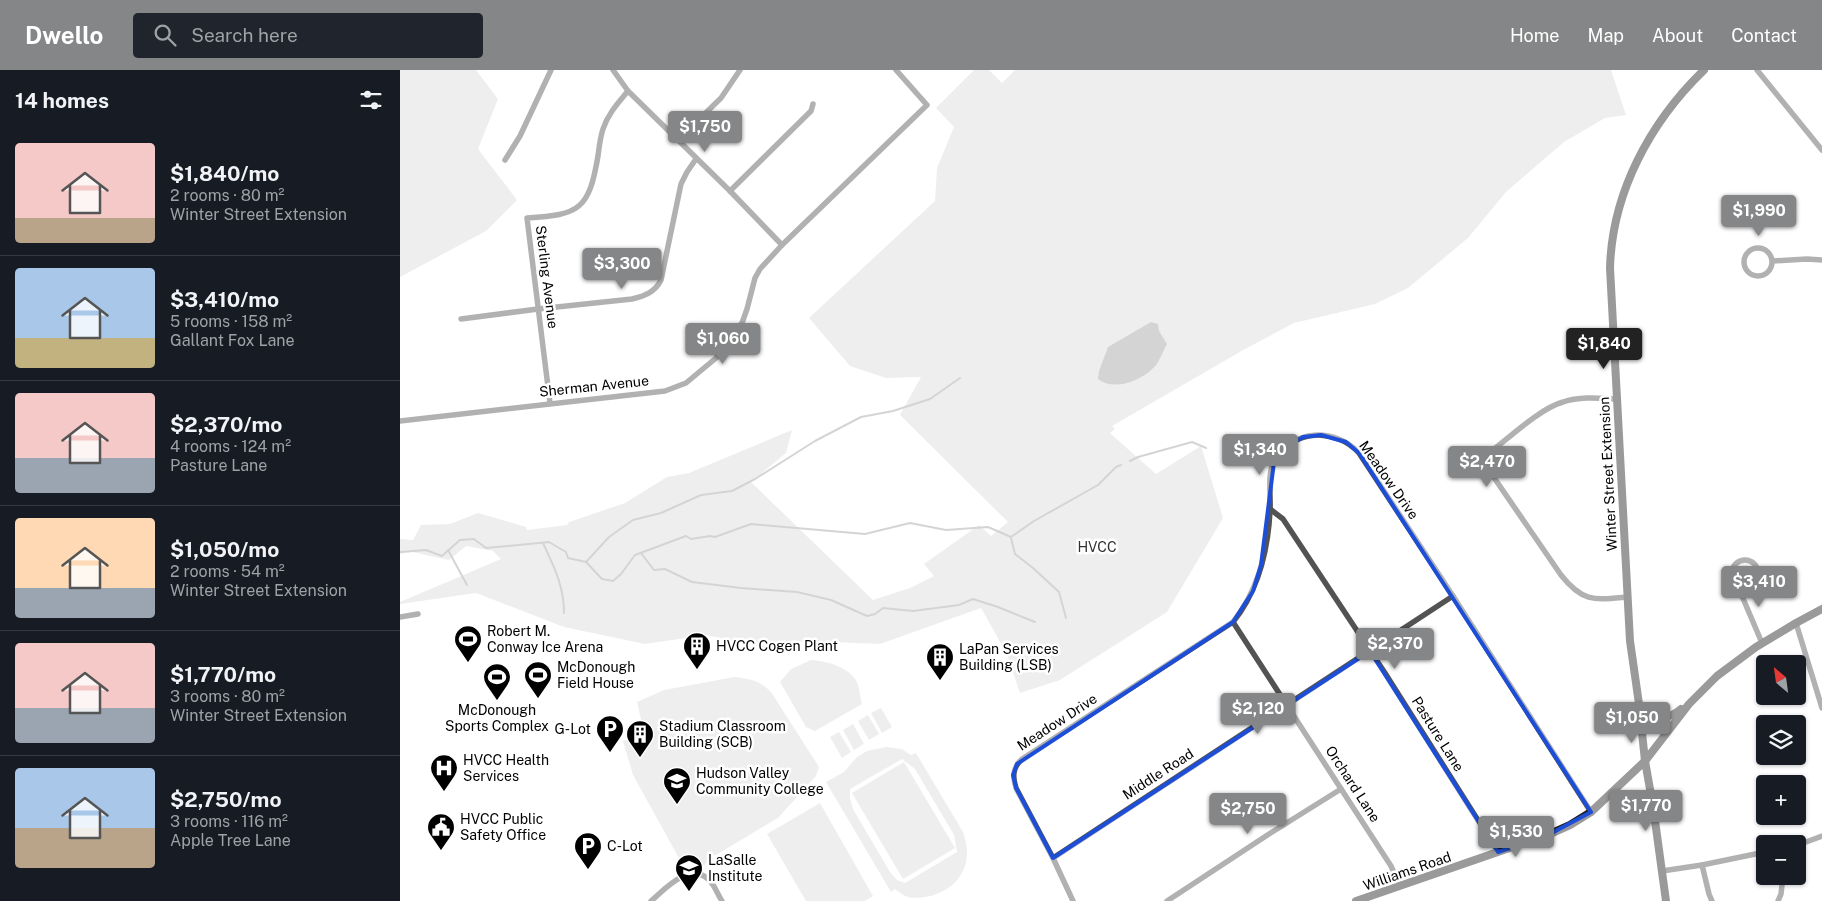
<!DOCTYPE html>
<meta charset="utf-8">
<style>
body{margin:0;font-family:"Public Sans",sans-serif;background:#20242c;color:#f1f3f6;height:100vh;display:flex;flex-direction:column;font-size:19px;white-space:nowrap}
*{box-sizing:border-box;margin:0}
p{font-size:16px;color:#9ea1a6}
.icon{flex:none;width:28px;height:28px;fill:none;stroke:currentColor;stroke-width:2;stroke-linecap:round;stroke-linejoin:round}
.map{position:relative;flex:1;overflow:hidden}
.sheet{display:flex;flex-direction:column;background:#171b24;width:400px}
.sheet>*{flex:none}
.needle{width:32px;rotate:331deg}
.tools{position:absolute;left:1356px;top:585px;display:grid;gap:10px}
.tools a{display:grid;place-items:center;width:50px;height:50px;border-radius:5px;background:#171b24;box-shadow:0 1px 4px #0004;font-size:25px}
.price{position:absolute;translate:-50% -42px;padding:0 11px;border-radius:5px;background:#858687;color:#fff;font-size:16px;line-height:32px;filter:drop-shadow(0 1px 2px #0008)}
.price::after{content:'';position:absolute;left:50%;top:30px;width:15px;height:11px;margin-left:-8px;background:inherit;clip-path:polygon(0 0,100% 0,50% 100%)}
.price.active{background:#222;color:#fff}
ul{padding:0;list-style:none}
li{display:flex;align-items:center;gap:15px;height:125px;padding:0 15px}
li+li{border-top:1px solid #363941}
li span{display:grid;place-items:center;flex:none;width:140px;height:100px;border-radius:5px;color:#555}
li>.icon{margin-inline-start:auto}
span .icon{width:60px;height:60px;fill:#fffc;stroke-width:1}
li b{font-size:21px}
h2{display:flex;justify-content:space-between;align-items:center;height:60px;padding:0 15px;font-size:21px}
header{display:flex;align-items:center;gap:30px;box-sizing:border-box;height:70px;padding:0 25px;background:#858687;color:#fff}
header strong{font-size:24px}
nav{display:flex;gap:28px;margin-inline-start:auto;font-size:18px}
.search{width:350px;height:45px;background:#20242c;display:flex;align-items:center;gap:12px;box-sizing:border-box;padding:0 18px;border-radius:5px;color:#9ea1a6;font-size:19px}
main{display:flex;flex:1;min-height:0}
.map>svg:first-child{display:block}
</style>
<header>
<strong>Dwello</strong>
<div class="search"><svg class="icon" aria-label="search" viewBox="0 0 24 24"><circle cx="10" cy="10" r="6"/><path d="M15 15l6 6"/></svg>Search here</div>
<nav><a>Home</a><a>Map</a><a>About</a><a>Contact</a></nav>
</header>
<main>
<section class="sheet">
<h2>14 homes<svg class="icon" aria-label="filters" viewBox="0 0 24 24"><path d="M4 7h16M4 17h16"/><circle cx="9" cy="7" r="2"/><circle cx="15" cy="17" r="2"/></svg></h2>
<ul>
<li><span style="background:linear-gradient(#f6c9c9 75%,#b9a48a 0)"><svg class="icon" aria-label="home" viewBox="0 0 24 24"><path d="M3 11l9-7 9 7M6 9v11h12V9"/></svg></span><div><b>$1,840/mo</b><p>2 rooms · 80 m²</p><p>Winter Street Extension</p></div></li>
<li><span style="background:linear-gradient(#a9c7e8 70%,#c2b280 0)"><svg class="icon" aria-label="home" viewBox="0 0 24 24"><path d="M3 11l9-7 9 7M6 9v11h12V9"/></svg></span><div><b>$3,410/mo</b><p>5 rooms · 158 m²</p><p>Gallant Fox Lane</p></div></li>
<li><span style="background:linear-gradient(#f6c9c9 65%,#9aa5b1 0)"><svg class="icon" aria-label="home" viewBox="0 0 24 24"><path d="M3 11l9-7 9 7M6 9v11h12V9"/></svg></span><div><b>$2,370/mo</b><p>4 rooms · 124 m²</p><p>Pasture Lane</p></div></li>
<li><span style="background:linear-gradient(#ffd9b3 70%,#9aa5b1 0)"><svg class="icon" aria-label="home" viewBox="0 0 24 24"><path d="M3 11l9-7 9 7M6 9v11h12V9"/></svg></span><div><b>$1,050/mo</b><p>2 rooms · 54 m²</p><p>Winter Street Extension</p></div></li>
<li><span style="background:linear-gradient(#f6c9c9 65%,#9aa5b1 0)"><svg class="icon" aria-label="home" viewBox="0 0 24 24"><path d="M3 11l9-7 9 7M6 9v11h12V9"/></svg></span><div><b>$1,770/mo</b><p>3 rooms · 80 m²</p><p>Winter Street Extension</p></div></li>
<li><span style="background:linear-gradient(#a9c7e8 60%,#b9a48a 0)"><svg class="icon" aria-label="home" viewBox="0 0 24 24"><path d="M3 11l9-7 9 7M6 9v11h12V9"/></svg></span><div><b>$2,750/mo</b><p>3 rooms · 116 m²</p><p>Apple Tree Lane</p></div></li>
</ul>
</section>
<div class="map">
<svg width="1422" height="831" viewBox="0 0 1422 831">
<rect width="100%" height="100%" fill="#fff"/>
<g fill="#dadada" fill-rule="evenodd">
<polygon points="0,0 76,0 98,29 78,79 117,130 86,161 0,207"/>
<polygon points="574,0 589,0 602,13 615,0 1211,0 1226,45 1205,48 1164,72 1106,122 1068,168 1008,218 975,234 894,253 845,279 712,356 715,359 710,363 756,404 801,376 823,448 767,542 660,610 620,623 607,584 581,538 480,574 408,571 363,577 306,565 245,574 164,557 76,523 0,534 0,532 101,489 93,481 66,476 49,490 12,482 0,484 0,469 13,470 21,455 50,454 78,443 126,457 127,460 167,455 169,452 225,433 267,407 289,403 392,360 386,383 351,412 473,530 510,518 534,506 524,494 579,455 591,466 608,452 500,345 521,307 486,308 450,296 409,248 535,131 537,98 554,57 536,38"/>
<path d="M411,590c16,1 42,8 47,25 2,6 2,13 4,19l-47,27 -9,-4 -26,-45 11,-13z"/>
<path d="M334,607c17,2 25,3 37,15l48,75 -3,9 -38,42 -62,37h-7l-4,10 -25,-5 -47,-85 -10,-34 21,-8 -7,-31 27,-12z"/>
<polygon points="481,638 492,657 482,663 471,643"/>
<polygon points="468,645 479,664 469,670 458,651"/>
<polygon points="453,654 464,674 454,680 443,660"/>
<polygon points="439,662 451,682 442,688 430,667"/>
<path d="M486,677l16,2 9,6 5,-2 47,79c11,29 -1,55 -32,64 -7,1 -15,3 -23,1 -4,-1 -9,-5 -13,-8l-4,3 -65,-110 18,-10 13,-15 10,-6zM502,689l13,10 39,66 3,17 -52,31 -8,-3 -7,-8 -37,-63 -3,-11v-9z"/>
<polygon points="504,692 555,778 503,809 452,723"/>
<polygon points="420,733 473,826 465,831 406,831 367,764"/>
</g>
<path fill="#a1a1a1" d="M751,252l7,2 1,7 8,13c-4,7 -7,16 -11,21 -12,15 -42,27 -58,14l1,-8 9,-24z"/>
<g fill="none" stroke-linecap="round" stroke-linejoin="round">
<g stroke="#a1a1a1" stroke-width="2">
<polyline points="730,391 738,387 792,372 806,378"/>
<polyline points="611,468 615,484 633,498 659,522 666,548"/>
<path d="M143,473c11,24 21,43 21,70"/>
<polyline points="48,480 67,515"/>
<polyline points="0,482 26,480 42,486 60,470 74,469 86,478 149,472 166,482 168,488 186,492 202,509 213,511 221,504 235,485 286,466 291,469 310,466 315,467 351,454 465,464 510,453 546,460 588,457 611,467 634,451 698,415 716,397 721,395"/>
<polyline points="241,483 254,500 265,499 292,512 341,518 397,522 431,530 467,546 475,544 483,538 513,541 559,535 573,529 598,537 635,552"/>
<polyline points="186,492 209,467 233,450 261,443 301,425 332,421 355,409 415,371 461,347 493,341 530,329 560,308"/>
</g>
<g stroke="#535353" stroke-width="5.5">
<polyline points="213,0 228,21 330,121 382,175"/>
<polyline points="1357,0 1422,80"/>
<polyline points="278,70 321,28 340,0"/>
<polyline points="105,90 120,66 151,0"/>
<polyline points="330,121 411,41 413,34"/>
<circle cx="1358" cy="192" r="14"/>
<polyline points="1373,191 1407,189 1422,190"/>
<path d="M61,249l77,-10 94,-10c13,-3 23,-7 29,-19l20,-96 6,-12 9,-13"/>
<path d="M1216,329c-17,-1 -36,-3 -53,3 -22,6 -52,34 -70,48l-7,9v7l75,109c22,28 34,25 66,22"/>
<path d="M150,333l-23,-185c53,-3 62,-9 71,-62 1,-8 2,-18 5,-27 5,-15 15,-26 25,-38"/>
<polyline points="0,351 265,321 286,313 316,288 342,253 347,239 355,208 360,199 382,175 527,35 496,0"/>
<polyline points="870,439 883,449 985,603 1098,782"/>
<circle cx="1345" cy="503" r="13"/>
<polyline points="1336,512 1362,573"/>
<polyline points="0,547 18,544"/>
<polyline points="833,552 991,796 1000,816"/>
<polyline points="1396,553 1422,638"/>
<polyline points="1398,775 1422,766"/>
<polyline points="653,788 1053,526"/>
<polyline points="1302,795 1309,824 1312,831"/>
<polyline points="1262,801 1302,795 1365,782"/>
<path d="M251,831c14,-12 40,-41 59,-20 5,5 8,14 12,20"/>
<path d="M673,831l-20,-43 -37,-70c-4,-12 -3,-21 6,-29l211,-137c25,-31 35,-72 37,-111 1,-16 -3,-36 4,-50 18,-32 61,-34 85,-8l94,143 138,216"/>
<polyline points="767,831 869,764 941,719"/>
<polyline points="1378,831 1381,824 1383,806"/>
</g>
<g stroke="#202020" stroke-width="8">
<path d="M1239,634c14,15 25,19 42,5"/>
<polyline points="956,831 1150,764 1170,755 1191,742 1245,691 1289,634 1317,606 1356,577 1396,553 1422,539"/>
<path d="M1266,831l-13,-95 -8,-45 -6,-57 -9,-63 -20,-373c2,-75 40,-146 94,-198"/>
</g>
</g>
<path d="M0 0H1422V831H0ZM921,365l25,7 13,11 232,359 -41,22 -52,18 -128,-201 -317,207 -37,-70 -3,-13 4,-11 216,-142 20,-31 8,-26 13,-103 14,-16 15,-9z" fill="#fff" fill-opacity=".55" fill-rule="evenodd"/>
<path fill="none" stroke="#1d4ed8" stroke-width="4" stroke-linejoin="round" d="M921,365l25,7 13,11 232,359 -41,22 -52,18 -128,-201 -317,207 -37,-70 -3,-13 4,-11 216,-142 20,-31 8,-26 13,-103 14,-16 15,-9z"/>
<defs>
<g id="stadium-pin" transform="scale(1.4375)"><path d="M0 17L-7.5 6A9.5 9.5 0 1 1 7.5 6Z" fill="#000" stroke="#fff"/><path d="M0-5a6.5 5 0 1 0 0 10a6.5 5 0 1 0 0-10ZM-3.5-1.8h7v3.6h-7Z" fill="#fff"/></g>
<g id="building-pin" transform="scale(1.4375)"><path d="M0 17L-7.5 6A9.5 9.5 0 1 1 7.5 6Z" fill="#000" stroke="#fff"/><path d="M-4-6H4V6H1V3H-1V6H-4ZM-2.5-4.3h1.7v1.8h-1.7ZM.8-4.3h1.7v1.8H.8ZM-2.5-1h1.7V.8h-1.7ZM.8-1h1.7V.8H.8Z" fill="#fff"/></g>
<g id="parking-pin" transform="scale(1.4375)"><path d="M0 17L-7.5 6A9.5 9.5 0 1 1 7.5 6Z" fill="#000" stroke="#fff"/><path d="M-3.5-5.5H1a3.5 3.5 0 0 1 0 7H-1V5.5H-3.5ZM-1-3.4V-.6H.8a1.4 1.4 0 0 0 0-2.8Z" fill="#fff"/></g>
<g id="hospital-pin" transform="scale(1.4375)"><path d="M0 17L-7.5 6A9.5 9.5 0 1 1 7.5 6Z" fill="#000" stroke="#fff"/><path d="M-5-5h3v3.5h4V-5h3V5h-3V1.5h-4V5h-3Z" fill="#fff"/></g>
<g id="university-pin" transform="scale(1.4375)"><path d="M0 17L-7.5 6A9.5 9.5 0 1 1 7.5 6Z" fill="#000" stroke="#fff"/><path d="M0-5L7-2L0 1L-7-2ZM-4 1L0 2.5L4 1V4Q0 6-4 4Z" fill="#fff"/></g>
<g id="civic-pin" transform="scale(1.4375)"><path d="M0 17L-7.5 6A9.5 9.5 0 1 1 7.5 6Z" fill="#000" stroke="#fff"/><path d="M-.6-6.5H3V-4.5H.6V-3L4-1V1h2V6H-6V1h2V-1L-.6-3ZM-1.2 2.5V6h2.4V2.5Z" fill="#fff"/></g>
<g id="school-pin" transform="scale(1.4375)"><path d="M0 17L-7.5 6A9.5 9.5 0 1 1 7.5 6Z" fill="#000" stroke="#fff"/><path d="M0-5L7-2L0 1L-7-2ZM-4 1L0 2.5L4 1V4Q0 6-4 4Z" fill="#fff"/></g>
</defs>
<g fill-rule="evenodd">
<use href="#stadium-pin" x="68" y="569"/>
<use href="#building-pin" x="297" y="576"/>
<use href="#building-pin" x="540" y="587"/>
<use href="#stadium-pin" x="138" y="605"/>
<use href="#stadium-pin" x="97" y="607"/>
<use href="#parking-pin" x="210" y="659"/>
<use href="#building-pin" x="240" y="664"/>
<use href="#hospital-pin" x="44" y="698"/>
<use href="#university-pin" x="277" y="711"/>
<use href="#civic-pin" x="41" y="757"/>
<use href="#parking-pin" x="188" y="776"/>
<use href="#school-pin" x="289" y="798"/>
</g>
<g text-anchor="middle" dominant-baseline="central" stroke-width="5" stroke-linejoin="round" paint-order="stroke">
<g font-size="14" fill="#000" stroke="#fff">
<text transform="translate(147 207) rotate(83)">Sterling Avenue</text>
<text transform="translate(194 316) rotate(-6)">Sherman Avenue</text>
<text transform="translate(1208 404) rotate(-93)">Winter Street Extension</text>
<text transform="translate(989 410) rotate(55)">Meadow Drive</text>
<text transform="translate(657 652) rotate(-33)">Meadow Drive</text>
<text transform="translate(1038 664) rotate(58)">Pasture Lane</text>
<text transform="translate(758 704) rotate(-33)">Middle Road</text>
<text transform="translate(953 714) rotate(57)">Orchard Lane</text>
<text transform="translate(1007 801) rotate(-19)">Williams Road</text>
</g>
<g font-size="14" fill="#313131" stroke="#fff">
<text x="697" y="477">HVCC</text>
</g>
<g font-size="14" fill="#000" stroke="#fff" text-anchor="start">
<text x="87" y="561">Robert M.<tspan x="87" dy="16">Conway Ice Arena</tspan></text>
<text x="316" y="576">HVCC Cogen Plant</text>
<text x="559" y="579">LaPan Services<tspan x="559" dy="16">Building (LSB)</tspan></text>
<text x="157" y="597">McDonough<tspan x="157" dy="16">Field House</tspan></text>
<text x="97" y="640" text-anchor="middle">McDonough<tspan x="97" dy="16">Sports Complex</tspan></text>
<text x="259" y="656">Stadium Classroom<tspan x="259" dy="16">Building (SCB)</tspan></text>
<text x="191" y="659" text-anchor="end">G-Lot</text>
<text x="63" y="690">HVCC Health<tspan x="63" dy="16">Services</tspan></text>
<text x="296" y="703">Hudson Valley<tspan x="296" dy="16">Community College</tspan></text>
<text x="60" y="749">HVCC Public<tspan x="60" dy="16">Safety Office</tspan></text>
<text x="207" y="776">C-Lot</text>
<text x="308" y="790">LaSalle<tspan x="308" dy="16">Institute</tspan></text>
</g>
</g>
</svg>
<div class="tools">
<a><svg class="needle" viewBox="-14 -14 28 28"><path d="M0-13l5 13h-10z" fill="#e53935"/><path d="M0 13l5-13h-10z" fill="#9ea1a6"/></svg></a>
<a><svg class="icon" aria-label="layers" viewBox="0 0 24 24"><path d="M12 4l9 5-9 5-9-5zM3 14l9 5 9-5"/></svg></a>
<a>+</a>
<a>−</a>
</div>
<b class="price" style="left:305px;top:83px">$1,750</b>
<b class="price" style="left:1359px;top:167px">$1,990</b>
<b class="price" style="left:222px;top:220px">$3,300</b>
<b class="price" style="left:323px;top:295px">$1,060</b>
<b class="price active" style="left:1204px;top:300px">$1,840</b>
<b class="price" style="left:860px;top:406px">$1,340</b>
<b class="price" style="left:1087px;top:418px">$2,470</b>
<b class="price" style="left:1359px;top:538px">$3,410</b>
<b class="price" style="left:995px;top:600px">$2,370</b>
<b class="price" style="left:858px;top:665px">$2,120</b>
<b class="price" style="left:1232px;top:674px">$1,050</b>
<b class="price" style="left:1246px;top:762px">$1,770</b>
<b class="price" style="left:848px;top:765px">$2,750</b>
<b class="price" style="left:1116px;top:788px">$1,530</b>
</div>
</main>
